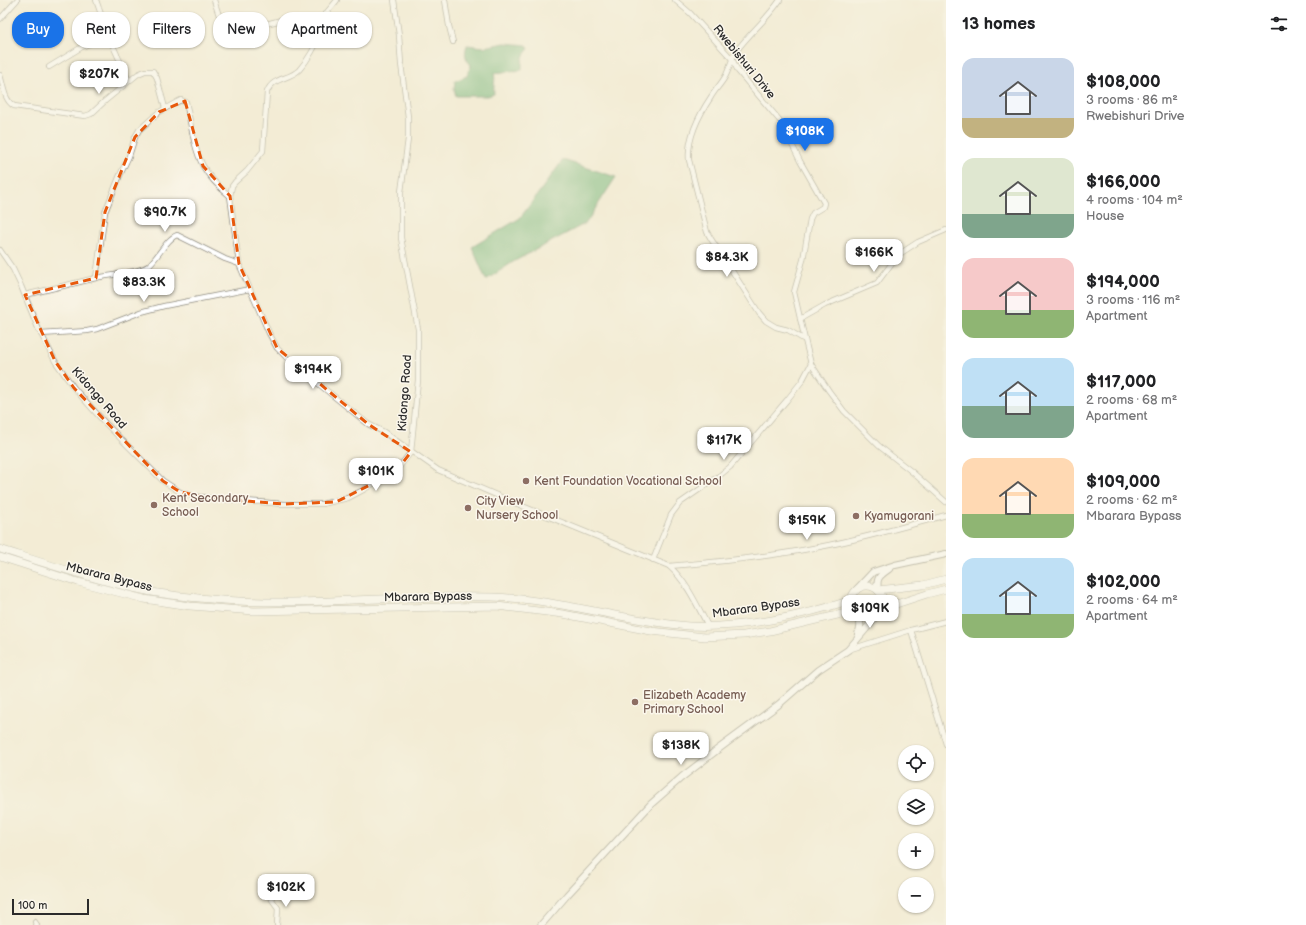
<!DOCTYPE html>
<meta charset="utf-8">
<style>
body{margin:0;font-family:"Balsamiq Sans",sans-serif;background:#f2f2f2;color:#202124;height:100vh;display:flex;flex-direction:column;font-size:15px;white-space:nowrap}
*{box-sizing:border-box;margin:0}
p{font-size:13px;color:#757577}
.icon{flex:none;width:22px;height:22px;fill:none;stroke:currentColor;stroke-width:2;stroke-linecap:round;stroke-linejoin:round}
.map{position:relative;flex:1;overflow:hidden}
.side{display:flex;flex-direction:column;background:#fff;width:360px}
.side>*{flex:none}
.top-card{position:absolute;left:12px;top:12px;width:380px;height:36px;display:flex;gap:8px}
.tools{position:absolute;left:898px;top:745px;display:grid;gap:8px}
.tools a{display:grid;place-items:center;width:36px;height:36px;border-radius:50%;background:#fff;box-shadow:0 1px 3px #0004;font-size:20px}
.scale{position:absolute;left:12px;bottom:10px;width:77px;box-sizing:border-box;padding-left:4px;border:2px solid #2b2b2b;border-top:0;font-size:11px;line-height:14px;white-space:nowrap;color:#2b2b2b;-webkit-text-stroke:3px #fbf7ec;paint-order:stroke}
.price{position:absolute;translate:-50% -34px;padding:0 9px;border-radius:8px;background:#fff;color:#222;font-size:13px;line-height:26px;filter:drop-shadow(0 1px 2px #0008)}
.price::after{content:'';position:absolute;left:50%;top:24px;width:12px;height:9px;margin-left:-6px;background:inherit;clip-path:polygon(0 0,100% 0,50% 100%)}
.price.current{background:#1a73e8;color:#fff}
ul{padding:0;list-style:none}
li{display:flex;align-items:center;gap:12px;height:100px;padding:0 16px}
li span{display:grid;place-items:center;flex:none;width:112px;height:80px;border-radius:12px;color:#555}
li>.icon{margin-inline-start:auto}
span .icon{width:48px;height:48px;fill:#fffc;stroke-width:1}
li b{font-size:17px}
h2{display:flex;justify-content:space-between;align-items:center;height:48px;padding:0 16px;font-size:17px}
.chip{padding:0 14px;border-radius:16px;background:#fff;box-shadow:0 1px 3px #0004;font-size:14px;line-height:36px}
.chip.current{background:#1a73e8;color:#fff}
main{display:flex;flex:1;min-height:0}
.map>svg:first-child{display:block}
</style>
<main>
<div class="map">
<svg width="946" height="925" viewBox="0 0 946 925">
<rect width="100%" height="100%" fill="#fbf7ec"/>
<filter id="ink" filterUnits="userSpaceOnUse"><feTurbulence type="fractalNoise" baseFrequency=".025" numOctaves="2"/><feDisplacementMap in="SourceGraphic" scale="8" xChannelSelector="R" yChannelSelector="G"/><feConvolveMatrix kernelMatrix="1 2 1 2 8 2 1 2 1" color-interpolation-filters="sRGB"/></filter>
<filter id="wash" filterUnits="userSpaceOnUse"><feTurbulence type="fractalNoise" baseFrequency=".012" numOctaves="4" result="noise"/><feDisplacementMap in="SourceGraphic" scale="16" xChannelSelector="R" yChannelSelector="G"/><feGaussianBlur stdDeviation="0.9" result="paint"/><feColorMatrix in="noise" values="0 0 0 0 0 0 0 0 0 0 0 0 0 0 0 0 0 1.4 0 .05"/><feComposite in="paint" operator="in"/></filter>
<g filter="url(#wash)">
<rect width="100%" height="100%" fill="#f3ecd6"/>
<g fill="#70b378" stroke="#4e6f52">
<path d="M505,43l22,2 2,4c-7,6 -7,12 -7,21l-28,3c2,7 -1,13 0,21l-6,2h-32l-2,-7 1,-8 12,-5 4,-11c-6,-7 -7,-11 -4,-20l17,2z"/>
<polygon points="563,160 616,177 586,223 513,262 486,280 472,247 520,218"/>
</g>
</g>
<g filter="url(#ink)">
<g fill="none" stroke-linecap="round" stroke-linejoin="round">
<g stroke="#8f8c80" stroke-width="6">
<g id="minor">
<polyline points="96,0 109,37 129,81"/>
<path d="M214,0c3,9 6,23 13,29l43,-6 19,-5h10l23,2"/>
<path d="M337,0c-4,6 -12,13 -15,20 -2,3 -1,8 -2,12 -3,13 -12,28 -21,38 -10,10 -27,7 -32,22l-4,59 -16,20 -12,11 -3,4 -2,10 9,68 30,69 8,15 12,12 79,64 16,8 54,38 77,33 154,63c18,16 28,39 39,60"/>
<polyline points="445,0 449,26 453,42"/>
<polyline points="675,0 690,13 732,59 738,71 781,122 800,161 824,203 823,207 813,213 810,219 803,260 794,292 805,340"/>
<path d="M780,0c-12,18 -29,32 -42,49 -7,9 -8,19 -13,28 -4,7 -10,13 -14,20 -12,18 -24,41 -22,63l18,72 4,7 16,24 32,50 7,8 10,6 12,3 17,10 6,24 18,27 15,20 35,35 32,25 35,31"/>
<polyline points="0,19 17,0"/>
<polyline points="49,67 82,47 108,35"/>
<path d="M0,75c4,12 4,25 14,31l71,10 6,-2 14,-13 33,-27 7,-3h8l4,7 8,30"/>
<polyline points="0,250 13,269 21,286 38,328 55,361 74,388 105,423 163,481 180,492 193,496 208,498 284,504 322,504 348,498 365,489 400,466 411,452 418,380 418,329 401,238 401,192 408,139 408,117 401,64 399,35 394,0"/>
<path d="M96,278c13,-3 42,-5 52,-12 10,-8 18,-27 29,-31l48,24 14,5"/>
<path d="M25,295l71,-17 9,-66 15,-37 9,-19 6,-19 4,-7 20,-18 18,-10 4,-2 5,2c5,21 7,44 17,64 6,11 17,22 27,30"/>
<polyline points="800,319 825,305 877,283 898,255 918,242 946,230"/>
<polyline points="41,334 87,331 97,329 141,312 164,306 250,289"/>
<polyline points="653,560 671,515 680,503 719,476 730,467 787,400 802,381 811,364"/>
<path d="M669,566c50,-4 100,-9 150,-19 43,-8 85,-20 127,-32"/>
<polyline points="911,630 946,621"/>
<polyline points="848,650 911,630 946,744"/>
<polyline points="270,897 278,908 277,925"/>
<polyline points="35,922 37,925"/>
</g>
</g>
<g stroke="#8f8c80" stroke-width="8">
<g id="secondary">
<polyline points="857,589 873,572 895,565 946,554"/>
<path d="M878,590c-2,-12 1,-14 11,-21"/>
<path d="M858,634c3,-7 3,-11 0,-19"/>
<polyline points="541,925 567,895 651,804 682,777 717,750 778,705 818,670 848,650 871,623 877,614"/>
</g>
</g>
<g stroke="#8f8c80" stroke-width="8">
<g id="trunk">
<path d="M0,549c44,14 88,29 133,39 25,6 52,9 77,11 94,9 188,-5 282,-2 67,2 131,24 197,29 50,3 114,-10 162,-26"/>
<polyline points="0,557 78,582 144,599 190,606 254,611 497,606 563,614 651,631 705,637 744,635 770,631 850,612 858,615"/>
<circle cx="867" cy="602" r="16"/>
<polyline points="878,590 923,585 946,579"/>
<polyline points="881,609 927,594 946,589"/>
</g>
</g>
<use href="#minor" stroke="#fff" stroke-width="4.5"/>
<use href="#secondary" stroke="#fff" stroke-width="6"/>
<use href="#trunk" stroke="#fff" stroke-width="7"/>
</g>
</g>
<path d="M0 0H946V925H0ZM185,101l18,65 27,30 9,68 38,84 91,76 43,28 -11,14 -18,13 -46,23 -52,2 -76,-6 -28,-6 -17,-11 -89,-93 -19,-27 -30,-66 71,-17 9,-66 30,-75 24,-25z" fill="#f3ecd6" fill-opacity=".55" fill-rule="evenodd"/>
<path fill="none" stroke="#e8590c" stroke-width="3" stroke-dasharray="8 5" stroke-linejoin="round" d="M185,101l18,65 27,30 9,68 38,84 91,76 43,28 -11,14 -18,13 -46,23 -52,2 -76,-6 -28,-6 -17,-11 -89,-93 -19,-27 -30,-66 71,-17 9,-66 30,-75 24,-25z"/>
<g fill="#8d6e63" stroke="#fbf7ec" stroke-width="1.5">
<circle cx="526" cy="481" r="4"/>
<circle cx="154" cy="505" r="4"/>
<circle cx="468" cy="508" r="4"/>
<circle cx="856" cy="516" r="4"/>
<circle cx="635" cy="702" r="4"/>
</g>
<g text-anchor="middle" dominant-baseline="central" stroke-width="3" stroke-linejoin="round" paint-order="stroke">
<g font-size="12" fill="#2b2b2b" stroke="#fbf7ec">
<text transform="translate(744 62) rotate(51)">Rwebishuri Drive</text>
<text transform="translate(405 393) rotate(-86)">Kidongo Road</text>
<text transform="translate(99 398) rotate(49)">Kidongo Road</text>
<text transform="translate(109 577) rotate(14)">Mbarara Bypass</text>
<text transform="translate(428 597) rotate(-1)">Mbarara Bypass</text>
<text transform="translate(756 608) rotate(-8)">Mbarara Bypass</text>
</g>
<g font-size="12" fill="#785e54" stroke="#fbf7ec" text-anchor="start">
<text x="534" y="481">Kent Foundation Vocational School</text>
<text x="162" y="498">Kent Secondary<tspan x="162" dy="14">School</tspan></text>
<text x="476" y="501">City View<tspan x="476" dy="14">Nursery School</tspan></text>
<text x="864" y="516">Kyamugorani</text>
<text x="643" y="695">Elizabeth Academy<tspan x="643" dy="14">Primary School</tspan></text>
</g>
</g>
</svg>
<div class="tools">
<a><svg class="icon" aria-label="locate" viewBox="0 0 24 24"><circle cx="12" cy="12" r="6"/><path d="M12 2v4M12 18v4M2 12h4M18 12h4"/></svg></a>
<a><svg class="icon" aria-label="layers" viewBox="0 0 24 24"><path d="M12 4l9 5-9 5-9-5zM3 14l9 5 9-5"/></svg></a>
<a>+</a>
<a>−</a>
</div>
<div class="scale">100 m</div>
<b class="price" style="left:99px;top:95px">$207K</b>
<b class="price current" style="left:805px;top:152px">$108K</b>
<b class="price" style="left:165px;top:233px">$90.7K</b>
<b class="price" style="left:874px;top:273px">$166K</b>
<b class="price" style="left:727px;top:278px">$84.3K</b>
<b class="price" style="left:144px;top:303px">$83.3K</b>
<b class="price" style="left:313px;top:390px">$194K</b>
<b class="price" style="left:724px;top:461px">$117K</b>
<b class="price" style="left:376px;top:492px">$101K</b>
<b class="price" style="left:807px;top:541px">$159K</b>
<b class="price" style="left:870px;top:629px">$109K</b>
<b class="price" style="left:681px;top:766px">$138K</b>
<b class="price" style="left:286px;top:908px">$102K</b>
<div class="top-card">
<a class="chip current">Buy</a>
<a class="chip">Rent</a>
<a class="chip">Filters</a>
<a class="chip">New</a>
<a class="chip">Apartment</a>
</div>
</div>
<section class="side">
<h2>13 homes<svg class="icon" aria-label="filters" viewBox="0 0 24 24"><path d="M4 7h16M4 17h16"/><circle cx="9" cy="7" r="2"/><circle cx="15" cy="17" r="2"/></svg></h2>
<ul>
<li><span style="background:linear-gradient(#c9d6e8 75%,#c2b280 0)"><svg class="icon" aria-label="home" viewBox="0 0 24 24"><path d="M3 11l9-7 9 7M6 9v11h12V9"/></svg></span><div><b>$108,000</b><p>3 rooms · 86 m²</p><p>Rwebishuri Drive</p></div></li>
<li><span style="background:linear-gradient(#dfe7d0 70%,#7fa58c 0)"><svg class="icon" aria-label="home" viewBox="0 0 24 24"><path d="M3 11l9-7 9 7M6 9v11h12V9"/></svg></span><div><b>$166,000</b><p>4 rooms · 104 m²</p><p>House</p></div></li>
<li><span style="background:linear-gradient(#f6c9c9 65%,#8fb573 0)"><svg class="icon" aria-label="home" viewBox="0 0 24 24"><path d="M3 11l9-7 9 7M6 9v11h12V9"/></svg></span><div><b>$194,000</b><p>3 rooms · 116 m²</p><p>Apartment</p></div></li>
<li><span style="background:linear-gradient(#bfe0f5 60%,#7fa58c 0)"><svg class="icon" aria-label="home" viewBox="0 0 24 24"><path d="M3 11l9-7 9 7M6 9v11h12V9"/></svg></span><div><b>$117,000</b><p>2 rooms · 68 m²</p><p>Apartment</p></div></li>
<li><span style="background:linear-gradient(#ffd9b3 70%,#8fb573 0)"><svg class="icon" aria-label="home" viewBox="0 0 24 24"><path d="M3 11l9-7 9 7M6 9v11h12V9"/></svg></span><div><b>$109,000</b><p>2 rooms · 62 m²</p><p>Mbarara Bypass</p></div></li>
<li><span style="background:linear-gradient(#bfe0f5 70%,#8fb573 0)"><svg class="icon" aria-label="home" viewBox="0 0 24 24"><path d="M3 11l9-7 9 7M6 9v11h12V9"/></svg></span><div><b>$102,000</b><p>2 rooms · 64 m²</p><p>Apartment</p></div></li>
</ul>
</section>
</main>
